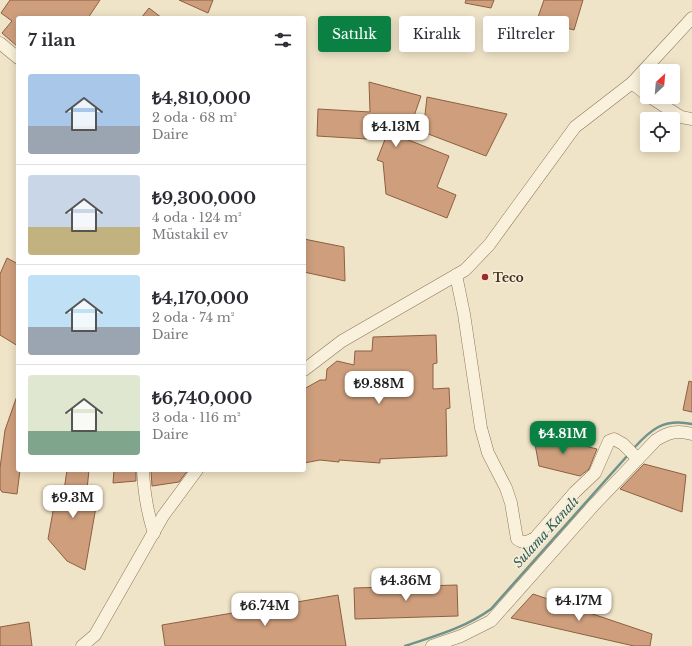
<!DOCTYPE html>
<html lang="tr">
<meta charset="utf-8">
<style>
body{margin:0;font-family:"Libre Baskerville",serif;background:#f2f2f3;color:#2b2b33;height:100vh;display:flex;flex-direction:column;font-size:15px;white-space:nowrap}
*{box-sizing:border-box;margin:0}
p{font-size:13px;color:#7c7c81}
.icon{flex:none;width:22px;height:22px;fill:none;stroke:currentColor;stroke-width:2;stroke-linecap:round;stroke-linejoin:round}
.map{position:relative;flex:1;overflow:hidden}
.drawer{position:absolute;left:16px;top:16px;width:290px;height:456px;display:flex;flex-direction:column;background:#fff;border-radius:4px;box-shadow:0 2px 10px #0003}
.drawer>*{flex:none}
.banner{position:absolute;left:318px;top:16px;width:314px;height:36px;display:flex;gap:8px}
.needle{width:26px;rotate:26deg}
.fabs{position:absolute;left:640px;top:64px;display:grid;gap:8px}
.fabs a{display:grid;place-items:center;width:40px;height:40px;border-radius:4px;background:#fff;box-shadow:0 2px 10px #0003;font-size:20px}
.price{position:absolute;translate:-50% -34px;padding:0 9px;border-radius:8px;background:#fff;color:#222;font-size:13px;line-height:26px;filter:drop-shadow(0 1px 2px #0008)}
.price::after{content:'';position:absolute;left:50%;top:24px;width:12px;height:9px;margin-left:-6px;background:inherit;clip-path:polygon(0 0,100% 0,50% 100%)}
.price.on{background:#0b8043;color:#fff}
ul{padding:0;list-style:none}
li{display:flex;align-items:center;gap:12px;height:100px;padding:0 12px}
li+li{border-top:1px solid #e1e1e2}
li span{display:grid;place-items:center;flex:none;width:112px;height:80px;border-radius:4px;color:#555}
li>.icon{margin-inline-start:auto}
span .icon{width:48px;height:48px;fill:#fffc;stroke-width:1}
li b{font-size:17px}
h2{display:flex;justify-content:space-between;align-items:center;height:48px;padding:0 12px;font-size:17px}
.chip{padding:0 14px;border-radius:4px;background:#fff;box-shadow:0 2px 10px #0003;font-size:14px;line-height:36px}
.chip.on{background:#0b8043;color:#fff}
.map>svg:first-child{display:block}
</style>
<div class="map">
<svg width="692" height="646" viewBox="0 0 692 646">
<rect width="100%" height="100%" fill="#f0e4c8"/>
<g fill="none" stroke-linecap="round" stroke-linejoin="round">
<g stroke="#6f938a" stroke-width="2.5">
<path d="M633,449c18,-20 31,-31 59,-25"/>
<path d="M405,646c30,-10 60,-18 86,-37l137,-154"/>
</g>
</g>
<g fill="#cf9f7d" stroke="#8d5f41">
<polygon points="10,0 100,0 88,18 18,18 18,47 2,33 12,21 1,13"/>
<polygon points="179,0 213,0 208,13"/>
<polygon points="466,0 494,0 491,8 465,3"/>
<polygon points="544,0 583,0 574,30 537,20"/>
<polygon points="149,8 162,18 141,18"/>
<polygon points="369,82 421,96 406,139 449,156 437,187 456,195 447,218 386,194 383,162 377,160 389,129 367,121 367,139 317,136 318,109 370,112"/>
<polygon points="427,97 507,114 486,156 423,132"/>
<polygon points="304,239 344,247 345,281 304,272"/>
<polygon points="7,258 18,264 18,346 0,335 0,274"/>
<polygon points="436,335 437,363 433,364 433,389 449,388 450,408 446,409 447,456 380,459 380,463 339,460 339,462 320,460 304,463 304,389 320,380 326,380 327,369 337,361 354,365 355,351 372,351 373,337"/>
<polygon points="689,381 692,382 692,412 683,410"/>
<polygon points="17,396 18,470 20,470 17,494 2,492 0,489 0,468 5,430"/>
<polygon points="533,433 597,449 589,469 580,476 539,466"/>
<polygon points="644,464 686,475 682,512 620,489"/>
<polygon points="67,470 89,470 86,499 97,501 85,570 67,561 48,539 56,495 63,497"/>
<polygon points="114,470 136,470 136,481 113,483"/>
<polygon points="151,470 188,470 179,482 152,486"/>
<polygon points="457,585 458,616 355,619 354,588"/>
<polygon points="533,594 652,634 650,646 634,646 511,618"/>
<polygon points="338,595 346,646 165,646 162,625"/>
<polygon points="29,622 32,646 0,646 0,627"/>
</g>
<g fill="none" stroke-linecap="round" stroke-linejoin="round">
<g stroke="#8d765c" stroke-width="13">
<g id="minor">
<polyline points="0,43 18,58"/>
<polyline points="632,83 647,95"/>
<polyline points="650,97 681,117 692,119"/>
<path d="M456,275l8,39 17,114 7,25 18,35 5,15 6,36c7,5 11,3 18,-1l40,-46 20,-19 14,-32 5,-2 9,5 15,15"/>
<polyline points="304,370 342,341 465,270 489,245 575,127 632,83 692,18"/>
<path d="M143,470c1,22 4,42 11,63"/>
<polyline points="82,646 95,635 163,516 197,470"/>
<path d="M432,646l29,-10 30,-15 102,-115 63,-66c13,-8 21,-10 36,-6"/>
</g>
</g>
<use href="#minor" stroke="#faf1dc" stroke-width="12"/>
</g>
<circle fill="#9e2a2b" stroke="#f7eed8" stroke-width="1.5" cx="485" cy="277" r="4"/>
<g text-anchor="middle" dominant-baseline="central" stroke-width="3" stroke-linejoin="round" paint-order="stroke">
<g font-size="12" font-weight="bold" fill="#3d2e20" stroke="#f7eed8" text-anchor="start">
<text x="493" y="277">Teco</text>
</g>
<g font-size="13" font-style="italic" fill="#2f5d5a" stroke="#f7eed8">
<text transform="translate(546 532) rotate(-48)">Sulama Kanalı</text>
</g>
</g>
</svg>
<div class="fabs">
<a><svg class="needle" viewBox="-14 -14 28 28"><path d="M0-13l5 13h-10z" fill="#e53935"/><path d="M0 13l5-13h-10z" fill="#7c7c81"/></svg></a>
<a><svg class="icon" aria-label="locate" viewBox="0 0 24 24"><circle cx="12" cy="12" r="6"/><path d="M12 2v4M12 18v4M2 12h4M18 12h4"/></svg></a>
</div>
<b class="price" style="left:396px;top:148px">₺4.13M</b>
<b class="price" style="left:379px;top:405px">₺9.88M</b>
<b class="price on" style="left:563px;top:455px">₺4.81M</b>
<b class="price" style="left:73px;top:519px">₺9.3M</b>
<b class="price" style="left:406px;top:602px">₺4.36M</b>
<b class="price" style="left:579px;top:622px">₺4.17M</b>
<b class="price" style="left:265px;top:627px">₺6.74M</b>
<div class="banner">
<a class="chip on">Satılık</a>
<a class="chip">Kiralık</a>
<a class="chip">Filtreler</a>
</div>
<section class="drawer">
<h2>7 ilan<svg class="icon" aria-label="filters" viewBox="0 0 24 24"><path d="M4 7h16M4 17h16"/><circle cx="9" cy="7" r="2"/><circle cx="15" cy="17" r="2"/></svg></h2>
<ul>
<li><span style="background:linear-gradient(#a9c7e8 65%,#9aa5b1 0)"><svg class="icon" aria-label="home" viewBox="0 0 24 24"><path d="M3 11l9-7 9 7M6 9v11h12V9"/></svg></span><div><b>₺4,810,000</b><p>2 oda · 68 m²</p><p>Daire</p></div></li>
<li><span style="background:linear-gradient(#c9d6e8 65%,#c2b280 0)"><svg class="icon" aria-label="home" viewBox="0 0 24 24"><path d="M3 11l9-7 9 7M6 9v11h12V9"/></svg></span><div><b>₺9,300,000</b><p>4 oda · 124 m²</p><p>Müstakil ev</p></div></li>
<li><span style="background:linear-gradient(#bfe0f5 65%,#9aa5b1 0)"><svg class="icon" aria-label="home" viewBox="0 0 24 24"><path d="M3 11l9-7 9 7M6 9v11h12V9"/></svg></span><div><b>₺4,170,000</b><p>2 oda · 74 m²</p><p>Daire</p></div></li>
<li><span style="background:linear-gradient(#dfe7d0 70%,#7fa58c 0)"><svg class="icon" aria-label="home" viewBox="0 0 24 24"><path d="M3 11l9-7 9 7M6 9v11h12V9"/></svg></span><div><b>₺6,740,000</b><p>3 oda · 116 m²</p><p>Daire</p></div></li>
</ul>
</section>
</div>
